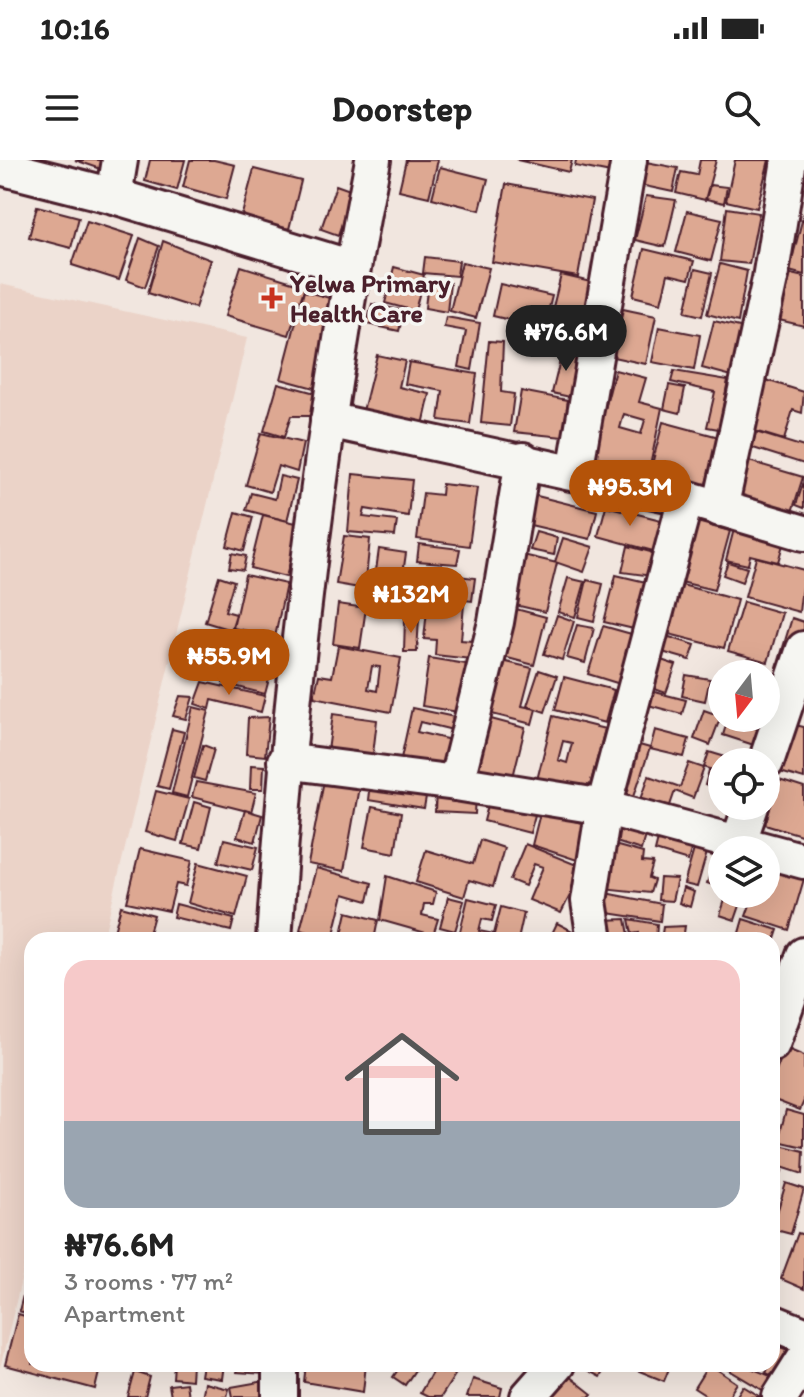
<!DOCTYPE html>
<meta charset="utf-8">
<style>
body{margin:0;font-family:Itim,sans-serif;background:#f6f6f6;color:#222;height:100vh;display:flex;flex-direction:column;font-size:30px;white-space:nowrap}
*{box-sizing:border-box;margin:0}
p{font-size:26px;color:#767676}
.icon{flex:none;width:44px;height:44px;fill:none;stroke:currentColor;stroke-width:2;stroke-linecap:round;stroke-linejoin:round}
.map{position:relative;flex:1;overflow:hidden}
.details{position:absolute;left:24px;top:772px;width:756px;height:440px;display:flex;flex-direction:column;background:#fff;border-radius:24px;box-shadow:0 8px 32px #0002}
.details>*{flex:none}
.needle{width:52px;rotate:196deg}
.controls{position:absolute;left:708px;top:500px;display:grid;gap:16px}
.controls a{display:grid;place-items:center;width:72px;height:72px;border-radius:50%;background:#fff;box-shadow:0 8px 32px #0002;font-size:40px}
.price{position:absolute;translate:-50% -68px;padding:0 18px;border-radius:28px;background:#b45309;color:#fff;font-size:26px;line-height:52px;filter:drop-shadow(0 2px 4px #0008)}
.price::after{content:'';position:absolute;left:50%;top:48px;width:24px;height:18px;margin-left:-12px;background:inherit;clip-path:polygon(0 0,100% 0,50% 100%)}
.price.current{background:#222;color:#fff}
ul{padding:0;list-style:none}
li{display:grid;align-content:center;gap:16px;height:424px;padding:0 40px}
li span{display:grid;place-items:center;height:248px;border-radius:24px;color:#555}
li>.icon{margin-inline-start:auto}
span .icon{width:144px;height:144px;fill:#fffc;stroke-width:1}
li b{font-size:34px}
.status{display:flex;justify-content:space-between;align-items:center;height:56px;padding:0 40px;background:#fff;direction:ltr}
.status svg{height:22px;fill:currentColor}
header{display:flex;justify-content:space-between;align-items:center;height:104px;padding:0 40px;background:#fff;font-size:36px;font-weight:800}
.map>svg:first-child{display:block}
</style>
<div class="status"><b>10:16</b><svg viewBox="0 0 49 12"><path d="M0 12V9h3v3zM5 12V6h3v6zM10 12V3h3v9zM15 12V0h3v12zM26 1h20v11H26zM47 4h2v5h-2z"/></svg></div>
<header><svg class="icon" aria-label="menu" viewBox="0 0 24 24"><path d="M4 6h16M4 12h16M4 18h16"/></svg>Doorstep<svg class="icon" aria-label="search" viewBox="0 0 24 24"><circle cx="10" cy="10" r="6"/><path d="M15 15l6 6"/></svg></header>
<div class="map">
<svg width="804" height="1237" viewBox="0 0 804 1237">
<rect width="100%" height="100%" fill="#f1e6df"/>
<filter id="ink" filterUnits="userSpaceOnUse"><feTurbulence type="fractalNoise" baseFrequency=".0125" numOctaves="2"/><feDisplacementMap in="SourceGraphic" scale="16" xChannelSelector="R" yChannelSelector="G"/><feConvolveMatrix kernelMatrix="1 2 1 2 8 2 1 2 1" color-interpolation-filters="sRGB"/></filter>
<g filter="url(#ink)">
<polygon fill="#ebd3c8" points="0,124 247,178 103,780 32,780 32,1075 0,1208"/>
<g fill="#dda892" stroke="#4a1f2b" stroke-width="2" fill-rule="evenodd">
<polygon points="75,0 104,0 101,9"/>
<polygon points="150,0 185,0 177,30 145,21"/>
<polygon points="190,0 214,0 235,5 226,39 183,27"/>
<polygon points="406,0 438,0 429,37 399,30"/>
<polygon points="517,0 572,0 569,12"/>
<polygon points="576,0 614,0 611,13 575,6"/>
<polygon points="700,0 716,0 705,40 676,33 681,12 697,15"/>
<polygon points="735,0 769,0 757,48 726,41"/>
<polygon points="646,2 678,8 673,32 640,25"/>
<polygon points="440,7 488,19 480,50 432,38"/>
<polygon points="254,9 301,21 289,69 241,58"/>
<polygon points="506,24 592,40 578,117 492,102"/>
<polygon points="336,25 353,31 338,75 321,69"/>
<polygon points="710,25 727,27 724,43 706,39"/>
<polygon points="646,36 676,40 665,87 635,80"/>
<polygon points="37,46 79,57 71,88 29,77"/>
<polygon points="727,48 759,53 749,104 720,101"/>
<polygon points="687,51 722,59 711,101 676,92"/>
<polygon points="804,53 804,115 789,111"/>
<polygon points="87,61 134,76 119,120 72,105"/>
<polygon points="140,78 159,86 145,127 126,120"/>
<polygon points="163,81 211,100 195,148 148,133"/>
<polygon points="644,89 694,101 689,119 668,114 661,143 633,136"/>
<polygon points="425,97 459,101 457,116 423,113"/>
<polygon points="462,102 489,108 476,158 450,151"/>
<polygon points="720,104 747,111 738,162 707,154"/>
<polygon points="241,106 305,126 289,175 225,156"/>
<polygon points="394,107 424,115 415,151 385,143"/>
<polygon points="695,109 712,113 702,156 685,152"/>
<polygon points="791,114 804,117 804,166 779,160"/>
<polygon points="561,115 595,123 583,171 549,163"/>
<polygon points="428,120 450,123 447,152 425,148"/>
<polygon points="500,124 552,136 544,168 493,156"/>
<polygon points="304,131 337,140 314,228 281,219"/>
<polygon points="372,144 404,151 399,171 367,164"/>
<polygon points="623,149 656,156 646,204 613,197"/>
<polygon points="446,157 480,163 472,210 459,207 466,171 444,167"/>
<polygon points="714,161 744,168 732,216 702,208"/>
<polygon points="659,167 700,175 694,210 652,202"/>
<polygon points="543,168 572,173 569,189 540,184"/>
<polygon points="489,181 503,182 501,232 514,234 510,266 481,263"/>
<polygon points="563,188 581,193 570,237 552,233"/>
<polygon points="377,195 405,201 399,227 430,234 423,265 363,251"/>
<polygon points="409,202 477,214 470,264 439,260 443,231 405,224"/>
<path d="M615,210l31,8 -7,24 23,6 -13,63 -56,-15zM624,254l21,6 -4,14 -21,-6z"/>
<polygon points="674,211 728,220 719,269 707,267 715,232 671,222"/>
<polygon points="766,220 804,232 802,253 793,250 784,280 751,270"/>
<polygon points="278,223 319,234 312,256 291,256 284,277 264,271"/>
<polygon points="669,225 685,228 680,253 664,249"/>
<polygon points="521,231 568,240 563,277 514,272"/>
<polygon points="663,262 719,277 705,327 650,312"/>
<polygon points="752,271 804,287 804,304 747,286"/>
<polygon points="261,273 303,283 297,312 278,306 270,332 246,325"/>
<polygon points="742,299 803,317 792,352 732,334"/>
<polygon points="353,314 412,320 408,356 365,349 363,357 397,361 395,376 348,372"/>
<polygon points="280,316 297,320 287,361 246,350 251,333 275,339"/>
<polygon points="804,321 804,348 796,345"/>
<polygon points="442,324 477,328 469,386 417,379 423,333 441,335"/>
<polygon points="533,335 597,351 590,379 526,364"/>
<polygon points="606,346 661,360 653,391 598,376"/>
<polygon points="236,352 253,357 244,391 227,386"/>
<polygon points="263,355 300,364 286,417 250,408"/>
<polygon points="697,362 730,371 714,430 681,422"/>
<polygon points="734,369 784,381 778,402 750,395 748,405 726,400"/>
<polygon points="536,372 557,378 554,395 530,390"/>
<polygon points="344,376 370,379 365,429 336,424"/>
<polygon points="563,378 593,387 584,412 555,402"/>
<polygon points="419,384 460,389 457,404 417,401"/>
<polygon points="628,386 658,394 652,416 622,412"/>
<polygon points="379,389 406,393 400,435 373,432"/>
<polygon points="232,393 246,396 243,410 229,408"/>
<polygon points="523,395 557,403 545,452 511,444"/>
<polygon points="756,397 804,410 799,452 745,437"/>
<polygon points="728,402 747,408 742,422 723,415"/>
<polygon points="409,410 475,418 472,441 406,433"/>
<polygon points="245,415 286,424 275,477 233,468"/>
<polygon points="616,415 650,423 638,470 604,462"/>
<polygon points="219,416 234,421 225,451 236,454 231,470 205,462"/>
<polygon points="568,418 585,422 575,457 558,452"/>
<polygon points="587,420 603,424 594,461 578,457"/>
<polygon points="682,425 737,440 724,488 669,474"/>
<polygon points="428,440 464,444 461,480 472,481 471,499 435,495 436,480 424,479"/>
<polygon points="743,442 782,453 768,502 728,491"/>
<polygon points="338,444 366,448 360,488 333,484"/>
<polygon points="516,449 546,457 534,505 504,497"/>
<polygon points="557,455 574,461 562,500 544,494"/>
<polygon points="405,458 419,458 417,492 404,492"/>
<polygon points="792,458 804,462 804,471 792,511 777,507"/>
<polygon points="577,465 594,468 585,503 567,498"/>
<polygon points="603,466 635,475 620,524 588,514"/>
<polygon points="236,474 278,485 265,534 223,523"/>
<polygon points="666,476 695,485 690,500 662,492"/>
<polygon points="197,477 208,481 205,491 193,487"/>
<path d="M338,486l63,12 -10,54 -77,-15 5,-22 13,2zM372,506l8,1 -3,24 -9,-2z"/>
<polygon points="429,498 466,504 458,552 422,546"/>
<polygon points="658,499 676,505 666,533 649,527"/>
<polygon points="502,501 532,508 522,546 536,549 532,564 488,553"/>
<polygon points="539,510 557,516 545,552 527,546"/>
<polygon points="686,515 710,519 705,541 682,536"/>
<polygon points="564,517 614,530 605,563 555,550"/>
<polygon points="203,522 265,536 261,552 212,540 210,549 195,544"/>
<polygon points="766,526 775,529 766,565 737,558 766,558"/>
<polygon points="651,531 686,540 682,554 648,545"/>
<polygon points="180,536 193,537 186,559 173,556"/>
<polygon points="193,547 209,551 187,637 172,633"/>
<polygon points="412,548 464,559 461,572 420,562 417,572 455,581 447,613 400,603"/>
<polygon points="704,550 721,556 710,585 694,579"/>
<polygon points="333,554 377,560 372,603 327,598"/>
<path d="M553,556l52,13 -17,64 -51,-13zM563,581l9,2 -5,20 -9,-3z"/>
<polygon points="269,557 265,596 246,594 248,558"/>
<polygon points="491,559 525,568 512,621 477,612"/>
<polygon points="728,559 765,571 760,587 723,575"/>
<polygon points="795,565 804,567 804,619 780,612"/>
<polygon points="172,569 184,572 169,629 157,626"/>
<polygon points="655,570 689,579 684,597 650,589"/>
<polygon points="632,583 650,588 633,639 616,633"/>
<polygon points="203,585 214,589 205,621 194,618"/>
<polygon points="709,592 742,602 722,602 722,613 704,607"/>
<polygon points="689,603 704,608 693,638 675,631 666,657 638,647 649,616 680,627"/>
<polygon points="251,605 264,606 263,629 250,629"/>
<polygon points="709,610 722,615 722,631 705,625"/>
<polygon points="324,620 359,627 344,711 308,704"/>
<polygon points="779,620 804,628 804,676 765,664"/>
<polygon points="196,622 256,633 251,652 192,637"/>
<polygon points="370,623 427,632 424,649 368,640"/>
<polygon points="156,631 189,639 177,681 145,672"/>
<polygon points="436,631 476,634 475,654 435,652"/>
<polygon points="491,633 538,644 530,673 484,661"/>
<polygon points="543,641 566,648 563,658 593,666 583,702 532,685"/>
<polygon points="194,642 211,647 201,688 183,684"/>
<polygon points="372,647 401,653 395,693 364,687"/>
<polygon points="245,650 262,655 255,682 237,677"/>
<polygon points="621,664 646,672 641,690 616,682"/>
<polygon points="659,675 692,686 688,701 655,691"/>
<polygon points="224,679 258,687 252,710 218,702"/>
<polygon points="480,680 504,688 493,727 469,720 464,737 416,722 426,690 473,704"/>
<polygon points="525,684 584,708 561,753 529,740 543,707 534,704 525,726 510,720"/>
<polygon points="614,685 643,693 642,702 653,703 649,718 654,720 650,733 602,728"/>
<polygon points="695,686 708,689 697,727 684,724"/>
<polygon points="140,689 192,701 186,726 176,724 169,751 127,742"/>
<polygon points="717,692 722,694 722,728 707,723"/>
<polygon points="198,703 247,716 236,757 188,743"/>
<polygon points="766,707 804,719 789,770 746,756 754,734 766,734"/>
<polygon points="316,708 372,723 368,741 344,734 333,778 300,770"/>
<polygon points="387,716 436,732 433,744 424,744 422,755 438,759 433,775 380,760"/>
<polygon points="660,718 677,719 672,741 658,740"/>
<polygon points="683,728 694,732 690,747 679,743"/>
<polygon points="600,732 662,744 660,761 595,751"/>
<polygon points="727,734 744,734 735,760 720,755"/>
<polygon points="448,737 464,741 455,771 440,767"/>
<polygon points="468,738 496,745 492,761 482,759 479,771 494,774 501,747 524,753 518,780 458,780"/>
<polygon points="176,744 234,759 231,771 173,757"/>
<polygon points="121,746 154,755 147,780 112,779"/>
<polygon points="347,752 378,760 374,780 342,774"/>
<polygon points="626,759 630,780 607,780 604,760"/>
<polygon points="629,759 657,764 656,780 639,780 639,773 632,774"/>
<polygon points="743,759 778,770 772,788 772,780 737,780"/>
<polygon points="557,763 588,779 588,780 549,780"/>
<polygon points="685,766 683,780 661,780 663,767"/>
<polygon points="303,773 329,780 302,780"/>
<polygon points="785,888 804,896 804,941 800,950 772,939 772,922"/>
<polygon points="786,950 804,955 804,987 778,981"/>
<polygon points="772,983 804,991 803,1014 772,1004"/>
<polygon points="772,1008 782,1011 772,1032"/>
<polygon points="786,1023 804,1029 791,1074 772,1069"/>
<polygon points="798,1073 804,1075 804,1129 781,1119"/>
<polygon points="32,1101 32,1155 19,1151"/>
<polygon points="18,1154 32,1158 32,1204 101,1204 95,1229 5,1205"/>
<polygon points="777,1186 793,1191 780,1219 766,1213"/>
<polygon points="174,1204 192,1204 191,1220 173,1218"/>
<polygon points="203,1204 224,1204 222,1219 201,1216"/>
<polygon points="238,1204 265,1204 264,1214 237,1212"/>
<polygon points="306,1204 366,1204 363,1232 304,1222"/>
<polygon points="402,1204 419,1204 405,1225 393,1217"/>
<polygon points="437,1204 448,1204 458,1210 441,1237 428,1237 420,1233"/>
<polygon points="576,1204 608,1204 600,1217"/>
<polygon points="622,1204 664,1204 670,1206 664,1221"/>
<polygon points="709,1204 737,1223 728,1237 708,1237 694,1228"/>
<polygon points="719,1204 741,1204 778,1219 771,1235"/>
<polygon points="560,1209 592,1234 589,1237 542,1237"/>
<polygon points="135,1212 150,1217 145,1237 128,1237"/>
<polygon points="473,1219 502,1228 500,1237 467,1237"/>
<polygon points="265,1221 268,1237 233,1237 231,1227"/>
<polygon points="186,1223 188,1237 171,1237 169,1225"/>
<polygon points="205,1223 229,1229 227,1237 202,1237"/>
<polygon points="743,1226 761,1237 736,1237"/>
</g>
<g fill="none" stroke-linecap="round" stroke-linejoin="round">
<g stroke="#4a1f2b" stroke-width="40">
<g id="minor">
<polyline points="0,7 114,36 352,108"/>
<polyline points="114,36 120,0"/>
<polyline points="328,260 686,338 804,373"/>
<polyline points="575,312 629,0"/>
<polyline points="720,349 770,119 789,0"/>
<polyline points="285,601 456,623 604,647 804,701"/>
<polyline points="766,602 804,489"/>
<polyline points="456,623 496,462 523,300"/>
<polyline points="739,681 751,646"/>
<path d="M274,780c16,-262 49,-523 99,-780"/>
<polyline points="595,780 589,741 604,647 686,338"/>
<polyline points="772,884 804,795"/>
<polyline points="772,1162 804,1175"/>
<polyline points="280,1204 280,1237"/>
<polyline points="528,1237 557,1204"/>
<polyline points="780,1237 804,1199"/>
</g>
</g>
<use href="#minor" stroke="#f6f6f2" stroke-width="34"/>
</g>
</g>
<path fill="#c8321e" stroke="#f6f6f2" stroke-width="3" d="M268 126h8v8h8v8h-8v8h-8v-8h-8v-8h8z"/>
<g text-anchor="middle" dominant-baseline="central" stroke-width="7" stroke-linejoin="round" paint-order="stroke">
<g font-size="26" font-weight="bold" fill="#4a1f2b" stroke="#f6f6f2" text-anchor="start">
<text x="290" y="123">Yelwa Primary<tspan x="290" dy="30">Health Care</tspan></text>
</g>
</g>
</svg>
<div class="controls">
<a><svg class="needle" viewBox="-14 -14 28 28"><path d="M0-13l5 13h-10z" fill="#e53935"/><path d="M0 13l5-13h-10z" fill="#767676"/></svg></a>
<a><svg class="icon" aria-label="locate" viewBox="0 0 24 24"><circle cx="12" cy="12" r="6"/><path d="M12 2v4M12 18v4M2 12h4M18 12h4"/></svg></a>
<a><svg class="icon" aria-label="layers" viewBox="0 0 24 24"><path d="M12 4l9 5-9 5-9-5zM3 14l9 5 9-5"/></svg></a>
</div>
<b class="price current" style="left:566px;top:213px">₦76.6M</b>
<b class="price" style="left:630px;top:368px">₦95.3M</b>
<b class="price" style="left:411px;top:475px">₦132M</b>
<b class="price" style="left:229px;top:537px">₦55.9M</b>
<section class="details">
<ul>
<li><span style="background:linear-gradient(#f6c9c9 65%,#9aa5b1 0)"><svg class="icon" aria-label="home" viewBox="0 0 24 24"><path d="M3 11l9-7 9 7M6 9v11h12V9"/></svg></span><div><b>₦76.6M</b><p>3 rooms · 77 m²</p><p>Apartment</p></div></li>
</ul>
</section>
</div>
